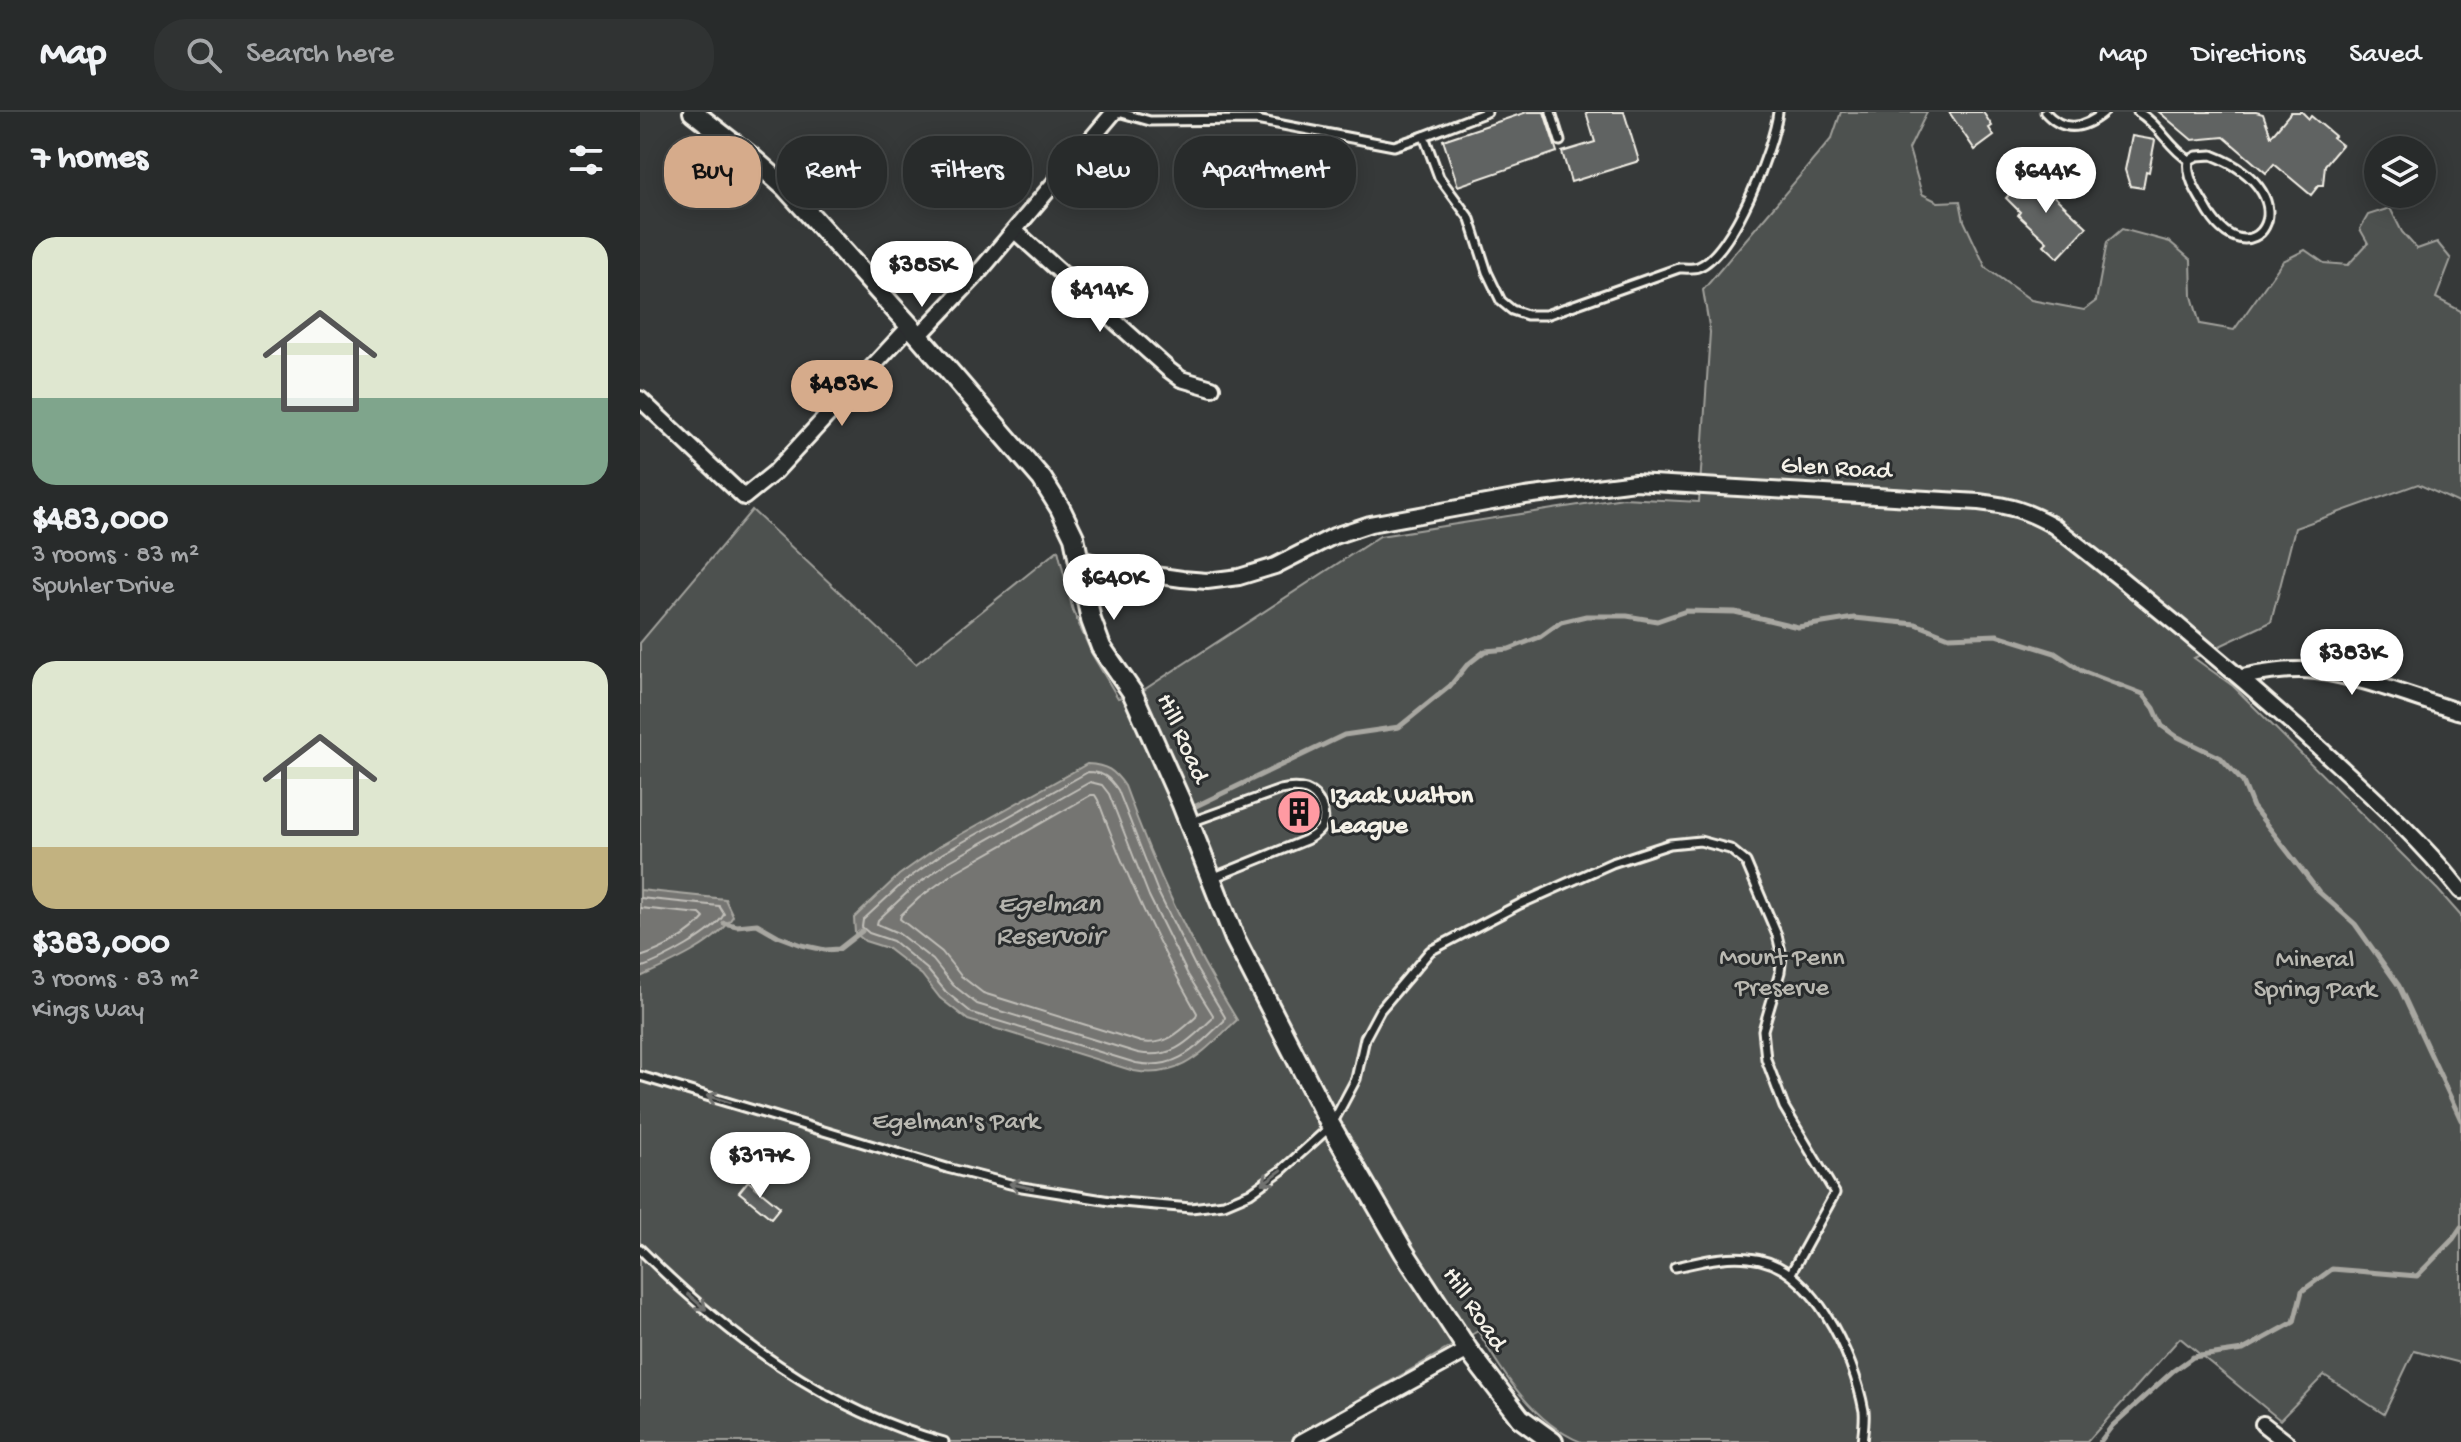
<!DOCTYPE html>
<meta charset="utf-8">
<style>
body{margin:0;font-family:"Gochi Hand",sans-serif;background:#303333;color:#f1f3f6;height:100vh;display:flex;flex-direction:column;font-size:30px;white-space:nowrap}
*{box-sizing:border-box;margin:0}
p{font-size:26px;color:#a5a7a9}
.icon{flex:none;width:44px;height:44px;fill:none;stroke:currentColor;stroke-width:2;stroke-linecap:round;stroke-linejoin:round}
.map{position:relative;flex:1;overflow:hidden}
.details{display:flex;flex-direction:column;background:#282b2b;width:640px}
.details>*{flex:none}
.guide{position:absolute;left:24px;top:24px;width:760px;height:72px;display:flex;gap:16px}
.controls{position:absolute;left:1724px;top:24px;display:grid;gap:16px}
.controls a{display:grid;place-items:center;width:72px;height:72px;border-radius:50%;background:#282b2b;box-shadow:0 4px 20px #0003,0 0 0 2px #444747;font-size:40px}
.price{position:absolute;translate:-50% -68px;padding:0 18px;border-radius:28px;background:#fff;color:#222;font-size:26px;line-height:52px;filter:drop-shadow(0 2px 4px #0008)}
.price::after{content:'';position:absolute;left:50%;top:48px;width:24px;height:18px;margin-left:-12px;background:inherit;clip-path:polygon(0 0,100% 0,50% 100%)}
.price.on{background:#d6ab8b;color:#111}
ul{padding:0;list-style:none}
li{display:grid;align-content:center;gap:16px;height:424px;padding:0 32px}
li span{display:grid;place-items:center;height:248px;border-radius:24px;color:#555}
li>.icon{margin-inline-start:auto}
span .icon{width:144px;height:144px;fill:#fffc;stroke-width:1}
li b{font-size:34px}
h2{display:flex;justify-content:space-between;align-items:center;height:96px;padding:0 32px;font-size:34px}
.pill{padding:0 28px;border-radius:32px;background:#282b2b;box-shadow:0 4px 20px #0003,0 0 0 2px #444747;font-size:28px;line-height:72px}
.pill.on{background:#d6ab8b;color:#111}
header{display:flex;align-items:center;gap:48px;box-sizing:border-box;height:112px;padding:0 40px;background:#282b2b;border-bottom:2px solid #444747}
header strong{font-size:38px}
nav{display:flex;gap:44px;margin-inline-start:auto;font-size:28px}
.search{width:560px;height:72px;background:#303333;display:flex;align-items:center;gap:20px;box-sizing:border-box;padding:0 28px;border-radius:32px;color:#a5a7a9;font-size:30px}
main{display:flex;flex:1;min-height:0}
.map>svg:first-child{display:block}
</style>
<header>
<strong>Map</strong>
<div class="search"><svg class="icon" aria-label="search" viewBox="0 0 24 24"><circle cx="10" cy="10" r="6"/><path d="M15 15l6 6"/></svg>Search here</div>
<nav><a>Map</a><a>Directions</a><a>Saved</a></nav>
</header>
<main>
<section class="details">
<h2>7 homes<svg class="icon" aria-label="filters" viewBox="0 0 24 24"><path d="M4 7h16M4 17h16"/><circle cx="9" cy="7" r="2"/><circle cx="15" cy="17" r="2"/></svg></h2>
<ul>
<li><span style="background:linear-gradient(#dfe7d0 65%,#7fa58c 0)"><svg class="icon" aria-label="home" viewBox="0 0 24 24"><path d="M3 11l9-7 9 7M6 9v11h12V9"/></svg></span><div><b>$483,000</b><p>3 rooms · 83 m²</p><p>Spuhler Drive</p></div></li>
<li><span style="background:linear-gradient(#dfe7d0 75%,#c2b280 0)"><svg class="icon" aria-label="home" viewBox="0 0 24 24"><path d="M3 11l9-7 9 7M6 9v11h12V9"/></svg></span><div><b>$383,000</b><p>3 rooms · 83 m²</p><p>Kings Way</p></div></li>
</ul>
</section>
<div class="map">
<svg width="1821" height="1330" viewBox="0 0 1821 1330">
<rect width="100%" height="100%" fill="#363939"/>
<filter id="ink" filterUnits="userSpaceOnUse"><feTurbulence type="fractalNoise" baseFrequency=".0125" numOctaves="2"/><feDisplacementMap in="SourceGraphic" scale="16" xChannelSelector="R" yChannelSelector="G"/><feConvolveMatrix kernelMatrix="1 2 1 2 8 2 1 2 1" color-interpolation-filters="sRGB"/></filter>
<g filter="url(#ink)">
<path fill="#4e514f" stroke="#a1a19c" stroke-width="2" d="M1201,0h86l-18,37 13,45 16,8 22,-1 4,20 22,47 45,32 53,10 12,-9 11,-59 15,-13 48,13 21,18 1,36 8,28 34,6 49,-69 22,-11 19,13 24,2 20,-22 -8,-14 8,-14 22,-7 12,24 15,17 20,-7 14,17 -15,39 25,13v193l-43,-20 -123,44 -24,94 -77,36 39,28 205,204 23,26v447l-47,-12 -30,63 -60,-39 -44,45 -100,-82 -93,104h-506c-47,-19 -79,-69 -103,-111l-181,104 2,7h-659v-799l112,-133 164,154 142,-114 15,61 19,43 26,44 24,-7 238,-155 243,-38 76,4 11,-170 -7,-42 129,-152z"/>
<g fill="#757572" stroke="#a8a7a1" stroke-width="2">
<path d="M447,652c20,1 27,6 38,22 31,86 64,156 112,234 -33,30 -55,60 -103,51l-166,-51 -28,-22 -18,-23 -35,-27 -22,-7 -10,-8 -1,-15 45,-43 39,-28z"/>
<path d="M0,778l85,9 8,17c-16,28 -64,48 -93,61z"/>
</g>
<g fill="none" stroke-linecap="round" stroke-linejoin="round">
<g stroke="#c1bfb9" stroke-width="2">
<path d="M448,660c15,0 21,5 30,18l40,102 39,78 28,47 -1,4c-28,26 -47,50 -88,42l-164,-50 -26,-21 -19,-23 -34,-28 -24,-8 -7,-6 1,-7 42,-39 38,-28z"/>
<path d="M450,670l12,3 7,9 40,102 39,79 25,40 -1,4c-23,21 -39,41 -74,34l-161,-49 -24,-19 -20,-25 -35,-27 -21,-9 1,-4 33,-31 37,-27z"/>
<path d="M451,683h4l3,5c28,76 59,143 99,213l-1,4c-16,15 -30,29 -55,25l-158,-49 -22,-17 -19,-24 -42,-33 1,-4 18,-17 36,-26z"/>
<path d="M0,786l79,8 5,8c-9,19 -63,47 -84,54"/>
<path d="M0,796l60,6 4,4c-15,18 -42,32 -64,39"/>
</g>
<g stroke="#a8a7a1" stroke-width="5">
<polyline points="554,695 704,623 759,615 810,574 827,553 845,539 869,537 900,525 921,510 946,504 987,504 1017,509 1046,499 1095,500 1158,515 1214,506 1276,512 1309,525 1357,523 1415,541 1442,559 1503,582 1514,596 1522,614 1536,624 1581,646 1603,670 1613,695 1679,780 1715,812 1759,874 1821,1008"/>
<polyline points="84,811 97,814 117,812 138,824 162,833 185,838 199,837 222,819"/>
<polyline points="1460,1330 1472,1314 1533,1259 1553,1245 1603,1238 1654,1210 1662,1179 1692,1157 1777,1164 1813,1127 1821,1115"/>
</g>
</g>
<g fill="#616362" stroke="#f4f1e8" stroke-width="2">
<polygon points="887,0 904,0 917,40 818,74 803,28"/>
<polygon points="946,0 984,0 999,49 931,70 922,40 955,30"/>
<polygon points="1309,0 1343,0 1352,14 1349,16 1354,24 1335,38"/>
<polygon points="1519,0 1616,0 1623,2 1631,24 1651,0 1662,0 1669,7 1671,4 1695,24 1693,26 1702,33 1685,53 1683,73 1679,73 1671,83 1634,52 1626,61 1584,25 1552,28"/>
<polygon points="1492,24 1515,28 1509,60 1506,59 1503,76 1490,74 1485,58"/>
<polygon points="1389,61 1447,115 1418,146 1404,133 1407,130 1378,103 1380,100 1366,86"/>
<polygon points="108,1069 140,1095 131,1106 99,1080"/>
</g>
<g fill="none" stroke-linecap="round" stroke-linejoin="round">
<g stroke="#f4f1e8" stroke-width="13">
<g id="service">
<path d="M478,0l32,9 106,-1 138,26 30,-10 15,41 31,42 17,53 14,29 11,9 15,5h19l133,-47c5,0 14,1 19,-1 35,-13 76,-120 80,-155"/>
<polyline points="911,0 920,29"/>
<path d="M1405,0c19,21 39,17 59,0"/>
<path d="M1498,0c21,12 31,36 51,48"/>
<polyline points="784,24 847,0"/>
<path d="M1572,43c106,41 37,133 -7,51 -8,-13 -19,-30 -16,-46l8,-4z"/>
<path d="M551,710l89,-32c9,-2 17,-3 26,0 14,5 22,25 15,38 -4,6 -10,9 -15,12l-94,38"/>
<polyline points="0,964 307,1056 382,1075 470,1089 551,1096 584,1092 610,1081 642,1058 691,1014 716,967 725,926 740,898 790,839 880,792 972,751 1030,732 1060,729 1090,737 1106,750 1137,823 1142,844 1140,860 1123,918 1126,947 1144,995 1195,1081 1151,1161"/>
<path d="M0,1137c85,85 186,162 304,193"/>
<path d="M1035,1155c25,-5 49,-12 74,-9 64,5 105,98 115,153 1,10 -1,21 -2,31"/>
</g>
</g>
<g stroke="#f4f1e8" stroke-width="20">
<g id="minor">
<polyline points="375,119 529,258 541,267 572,276"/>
<polyline points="279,224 334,166 474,0"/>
<polyline points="0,287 104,385 135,360 270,214"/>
<path d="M440,447l46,12 56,8 25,2 32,-4 36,-11 59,-30 36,-12 155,-28 110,-14 344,20c31,4 47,8 75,24 93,72 183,147 270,226 48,44 97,88 137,139"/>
<path d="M1602,565c24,-5 49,-9 74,-6 50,7 97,27 145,41"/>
<polyline points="1623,1312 1646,1330"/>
<polyline points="661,1330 828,1238"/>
</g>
</g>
<g stroke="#f4f1e8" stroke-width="24">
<polyline id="tertiary" points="53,0 111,45 145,75 279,224 402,367 420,396 434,425 451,508 461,535 492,580 541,690 595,827 691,1014 764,1140 828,1238 880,1306 913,1330"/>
</g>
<use href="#service" stroke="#2a2d2e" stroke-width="7"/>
<use href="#minor" stroke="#2a2d2e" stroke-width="14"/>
<use href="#tertiary" stroke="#2a2d2e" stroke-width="18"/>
</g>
<defs><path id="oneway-shaft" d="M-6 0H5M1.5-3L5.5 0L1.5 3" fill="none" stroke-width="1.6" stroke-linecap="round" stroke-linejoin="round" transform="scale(2)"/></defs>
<g stroke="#71726f">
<use href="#oneway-shaft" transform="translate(78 987) rotate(-163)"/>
<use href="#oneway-shaft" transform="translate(632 1065) rotate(144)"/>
<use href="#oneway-shaft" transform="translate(381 1074) rotate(-168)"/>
<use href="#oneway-shaft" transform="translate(57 1190) rotate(40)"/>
</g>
</g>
<defs>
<g id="building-disc" transform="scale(2.3)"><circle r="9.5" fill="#ff9aa2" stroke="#2a2d2e"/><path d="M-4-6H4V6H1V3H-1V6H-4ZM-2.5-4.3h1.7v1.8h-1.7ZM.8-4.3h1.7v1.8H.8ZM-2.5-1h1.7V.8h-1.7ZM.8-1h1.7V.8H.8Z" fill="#111"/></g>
</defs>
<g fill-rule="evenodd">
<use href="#building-disc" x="659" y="700"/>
</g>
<g text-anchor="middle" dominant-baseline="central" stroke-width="6" stroke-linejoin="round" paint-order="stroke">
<g font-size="26" fill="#f4f1e8" stroke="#2a2d2e">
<text transform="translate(1196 358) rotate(3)">Glen Road</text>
<text transform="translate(541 627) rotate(66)">Hill Road</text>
<text transform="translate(833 1198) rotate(56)">Hill Road</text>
</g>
<g font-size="26" font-weight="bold" fill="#f4f1e8" stroke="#2a2d2e" text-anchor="start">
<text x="690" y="685">Izaak Walton<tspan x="690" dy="30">League</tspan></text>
</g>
<g font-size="26" fill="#bab9b2" stroke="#2a2d2e">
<text x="1142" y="847">Mount Penn<tspan x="1142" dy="30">Preserve</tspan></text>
<text x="1675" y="849">Mineral<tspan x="1675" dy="30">Spring Park</tspan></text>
<text x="316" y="1011">Egelman's Park</text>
</g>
<g font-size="28" font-style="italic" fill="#b4b3ad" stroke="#2a2d2e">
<text x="409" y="793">Egelman<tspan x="409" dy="32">Reservoir</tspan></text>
</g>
</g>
</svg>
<div class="controls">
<a><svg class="icon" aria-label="layers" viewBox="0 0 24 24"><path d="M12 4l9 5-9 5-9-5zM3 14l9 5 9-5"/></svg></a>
</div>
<b class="price" style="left:1406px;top:103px">$644K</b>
<b class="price" style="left:282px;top:197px">$385K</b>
<b class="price" style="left:460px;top:222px">$414K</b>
<b class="price on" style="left:202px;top:316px">$483K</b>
<b class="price" style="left:474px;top:510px">$640K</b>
<b class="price" style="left:1712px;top:585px">$383K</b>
<b class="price" style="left:120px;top:1088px">$317K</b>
<div class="guide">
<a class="pill on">Buy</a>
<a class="pill">Rent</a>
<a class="pill">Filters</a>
<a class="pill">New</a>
<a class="pill">Apartment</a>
</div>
</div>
</main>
